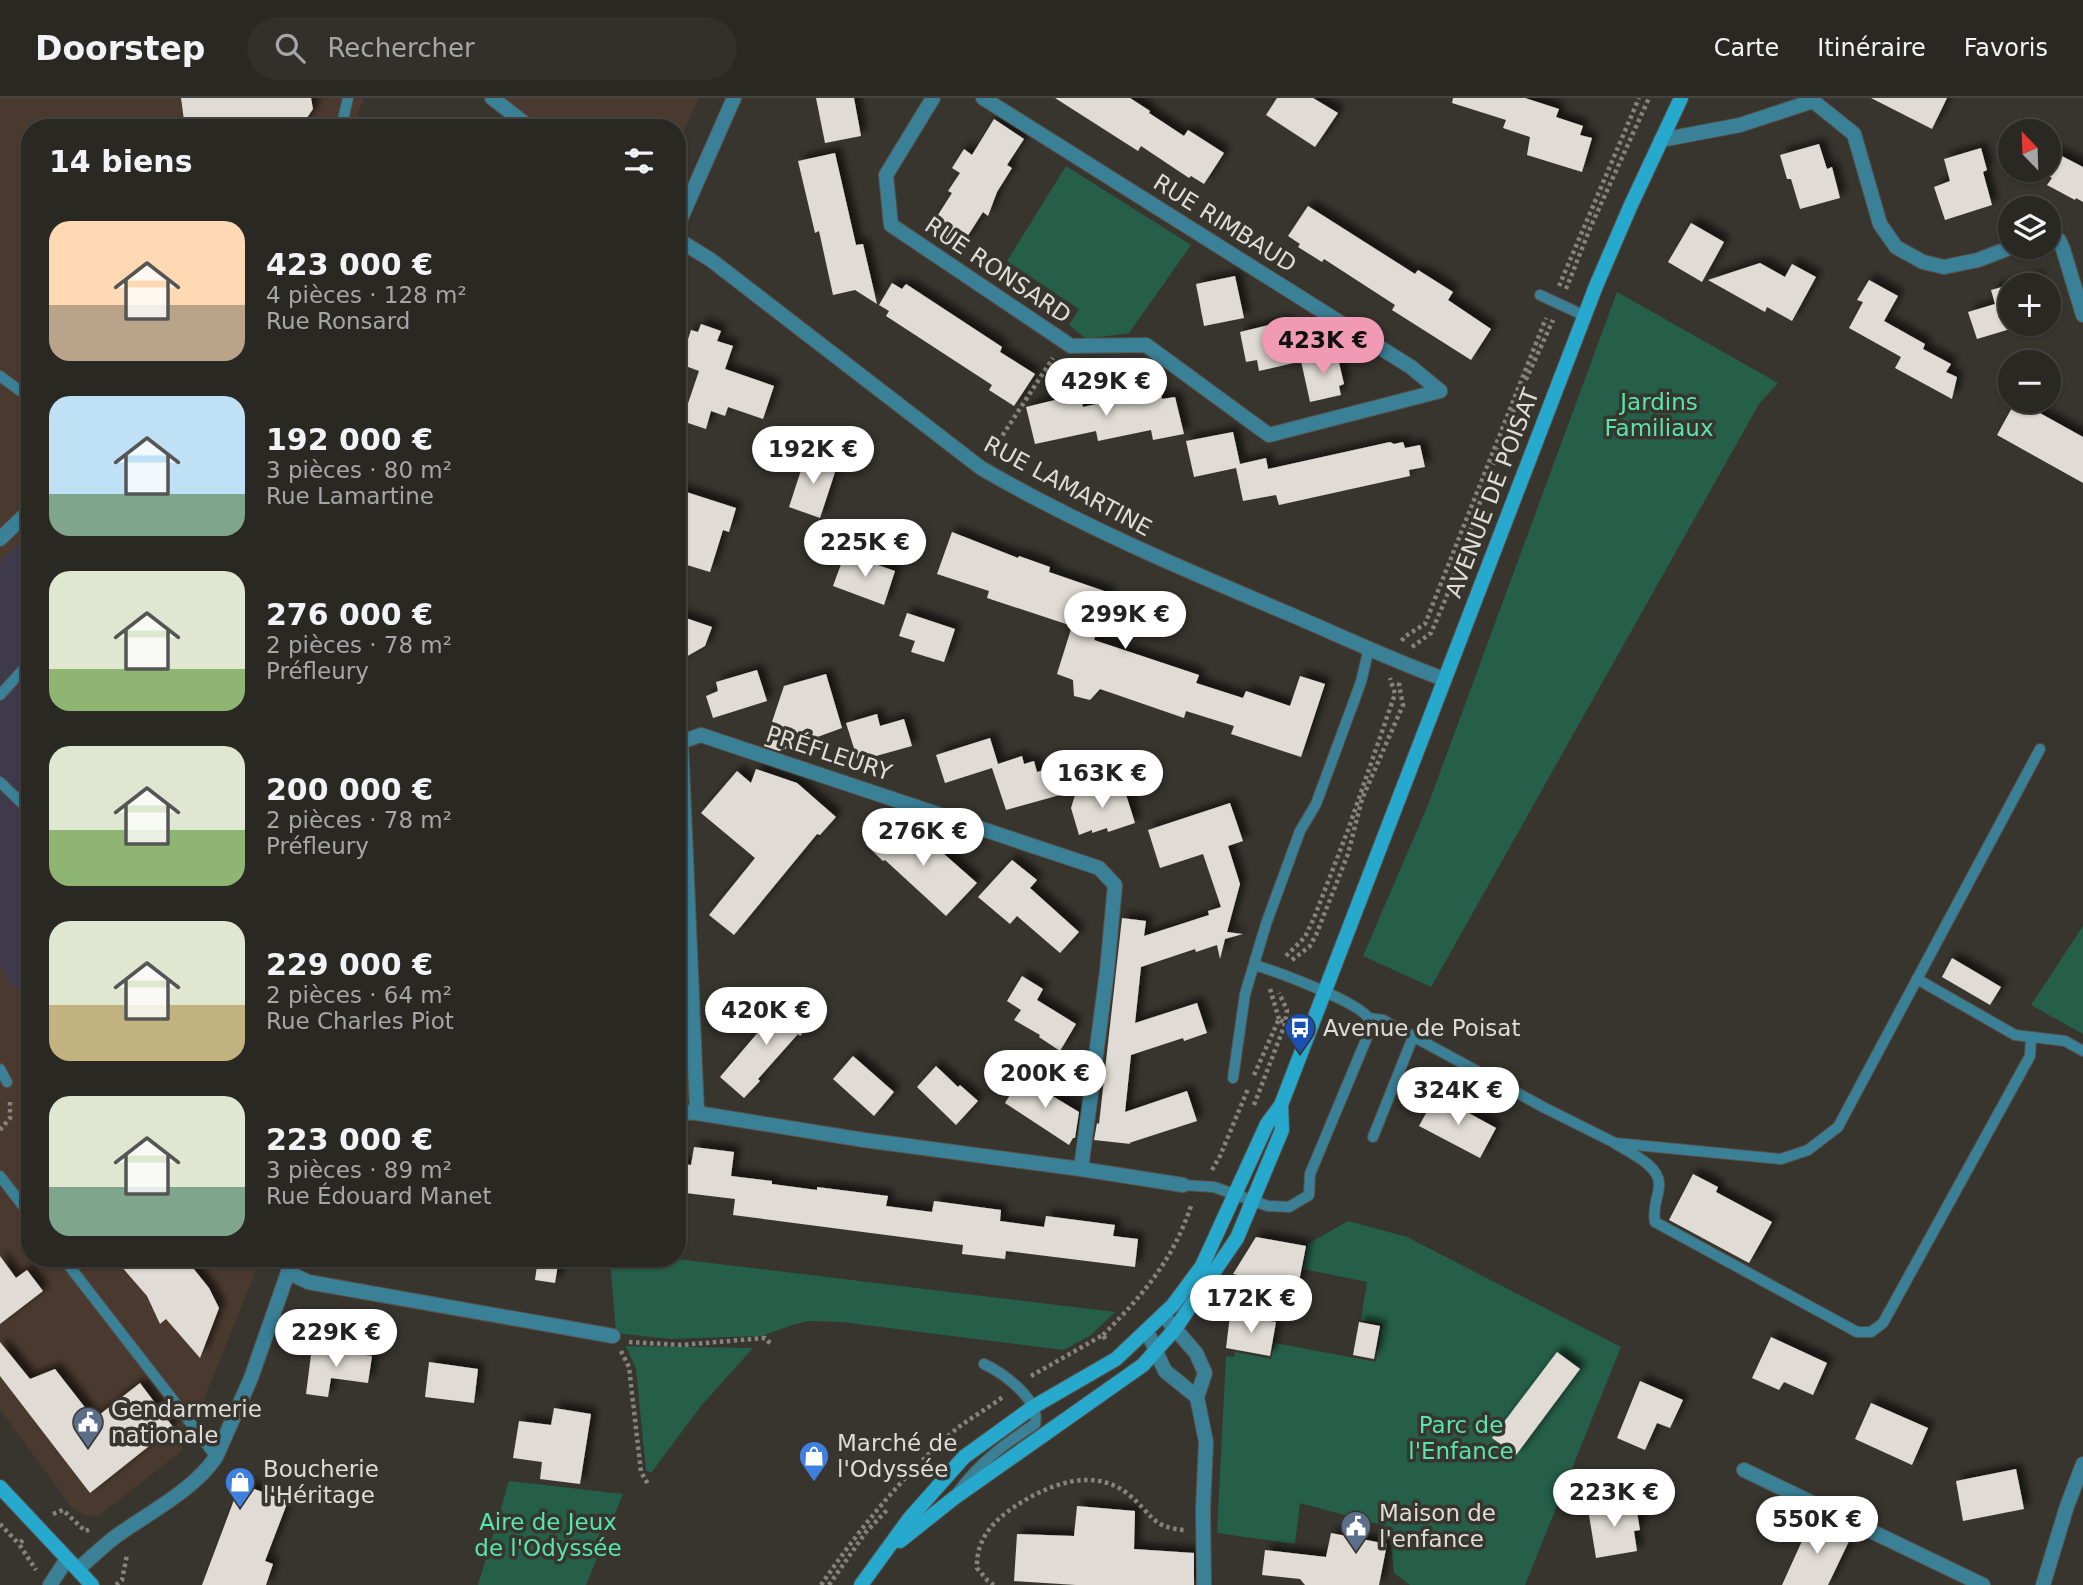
<!DOCTYPE html>
<html lang="fr">
<meta charset="utf-8">
<style>
body{margin:0;font-family:"DejaVu Sans",sans-serif;background:#32302b;color:#f1f3f6;height:100vh;display:flex;flex-direction:column;font-size:26px;white-space:nowrap}
*{box-sizing:border-box;margin:0}
p{font-size:23px;color:#a5a6a6}
.icon{flex:none;width:38px;height:38px;fill:none;stroke:currentColor;stroke-width:2;stroke-linecap:round;stroke-linejoin:round}
.map{position:relative;flex:1;overflow:hidden}
.side{position:absolute;left:21px;top:21px;width:665px;height:1148px;display:flex;flex-direction:column;background:#2a2823;border-radius:28px;box-shadow:0 2px 5px #0004,0 0 0 2px #464441}
.side>*{flex:none}
.needle{width:46px;rotate:337deg}
.tools{position:absolute;left:1998px;top:21px;display:grid;gap:14px}
.tools a{display:grid;place-items:center;width:63px;height:63px;border-radius:50%;background:#2a2823;box-shadow:0 2px 5px #0004,0 0 0 2px #464441;font-size:35px}
.price{position:absolute;translate:-50% -60px;padding:0 16px;border-radius:24px;background:#fff;color:#222;font-size:23px;line-height:46px;filter:drop-shadow(0 2px 4px #0008)}
.price::after{content:'';position:absolute;left:50%;top:42px;width:21px;height:16px;margin-left:-10px;background:inherit;clip-path:polygon(0 0,100% 0,50% 100%)}
.price.active{background:#f09ab6;color:#111}
ul{padding:0;list-style:none}
li{display:flex;align-items:center;gap:21px;height:175px;padding:0 28px}
li span{display:grid;place-items:center;flex:none;width:196px;height:140px;border-radius:21px;color:#555}
li>.icon{margin-inline-start:auto}
span .icon{width:84px;height:84px;fill:#fffc;stroke-width:1}
li b{font-size:30px}
h2{display:flex;justify-content:space-between;align-items:center;height:84px;padding:0 28px;font-size:30px}
header{display:flex;align-items:center;gap:42px;box-sizing:border-box;height:98px;padding:0 35px;background:#2a2823;border-bottom:2px solid #464441}
header strong{font-size:33px}
nav{display:flex;gap:38px;margin-inline-start:auto;font-size:24px}
.search{width:490px;height:63px;background:#32302b;display:flex;align-items:center;gap:18px;box-sizing:border-box;padding:0 24px;border-radius:38px;color:#a5a6a6;font-size:26px}
.map>svg:first-child{display:block}
</style>
<header>
<strong>Doorstep</strong>
<div class="search"><svg class="icon" aria-label="search" viewBox="0 0 24 24"><circle cx="10" cy="10" r="6"/><path d="M15 15l6 6"/></svg>Rechercher</div>
<nav><a>Carte</a><a>Itinéraire</a><a>Favoris</a></nav>
</header>
<div class="map">
<svg width="2083" height="1487" viewBox="0 0 2083 1487">
<defs>
<filter id="shadow"><feDropShadow dx="6" dy="-6" stdDeviation="3.5" flood-color="#0009"/></filter>
</defs>
<rect width="100%" height="100%" fill="#38352f"/>
<g fill="#4a392e">
<polygon points="0,0 364,0 353,30 30,30 30,1160 261,1160 200,1311 179,1333 183,1352 98,1418 85,1417 71,1409 0,1311"/>
<polygon points="481,0 699,0 677,49 677,30 533,30"/>
</g>
<polygon fill="#3e3a4c" points="30,433 30,903 11,886 0,867 0,465"/>
<g fill="#255f49">
<polygon points="1066,68 1191,147 1129,235 1086,241 1069,227 1079,211 1007,163"/>
<polygon points="1617,194 1778,285 1759,306 1431,889 1363,858 1428,707"/>
<polygon points="2083,828 2083,936 2031,907"/>
<polygon points="1348,1123 1407,1139 1621,1249 1525,1487 1410,1487 1394,1475 1389,1429 1300,1405 1295,1446 1217,1435 1226,1258 1234,1259 1235,1254 1271,1261 1275,1245 1376,1264 1382,1226 1361,1222 1367,1184 1303,1171 1308,1146"/>
<polygon points="610,1160 670,1160 1115,1214 1091,1237 1064,1252 841,1224 808,1223 792,1227 762,1238 670,1241 616,1235"/>
<polygon points="626,1248 753,1250 701,1308 651,1375 646,1372 636,1271"/>
<polygon points="509,1383 623,1396 586,1487 478,1487"/>
</g>
<g fill="#e0dbd4" filter="url(#shadow)">
<polygon points="181,0 311,0 313,11 300,30 185,30"/>
<polygon points="816,0 854,0 861,38 825,45"/>
<polygon points="1055,0 1130,0 1150,13 1149,15 1184,38 1188,32 1224,55 1204,86 1191,78 1189,80 1141,48 1138,53"/>
<polygon points="1277,0 1313,0 1338,15 1315,49 1266,17"/>
<polygon points="1453,0 1525,0 1559,11 1556,19 1583,28 1580,37 1592,40 1582,74 1527,57 1530,39 1503,30 1506,22 1452,5"/>
<polygon points="1871,0 1947,0 1932,31"/>
<polygon points="994,21 1024,41 1007,67 1012,70 997,94 988,118 983,114 960,150 929,131 952,95 948,93 960,75 952,70 964,51 972,57"/>
<polygon points="1819,46 1827,71 1832,69 1840,100 1800,111 1791,81 1787,81 1780,57"/>
<polygon points="1981,50 1987,72 1983,74 1992,107 1945,122 1934,89 1950,83 1944,61"/>
<polygon points="2052,53 2083,69 2083,104 2076,100 2075,102 2047,87 2052,80 2042,75 2043,72 2049,72 2049,59"/>
<polygon points="835,55 856,147 863,146 877,206 855,192 833,197 819,133 815,135 798,63"/>
<polygon points="1308,108 1415,176 1418,172 1453,194 1448,202 1491,231 1471,262 1392,212 1395,207 1324,161 1322,164 1298,149 1300,146 1288,138"/>
<polygon points="1691,125 1724,144 1702,184 1668,164"/>
<polygon points="1760,165 1785,179 1792,166 1816,179 1792,223 1767,209 1765,214 1708,182"/>
<polygon points="1235,178 1244,220 1204,228 1196,186"/>
<polygon points="2038,179 2040,187 2011,187 2011,226 2027,226 1977,241 1968,214 1995,206 1991,192"/>
<polygon points="1869,182 1898,198 1884,223 1925,246 1923,251 1951,266 1946,274 1957,279 1952,301 1895,270 1901,259 1849,230 1863,204 1857,202"/>
<polygon points="892,185 902,191 906,186 1002,249 1000,254 1035,276 1014,308 989,292 992,287 886,218 889,213 879,207"/>
<polygon points="1285,223 1294,265 1259,273 1257,262 1246,264 1240,234"/>
<polygon points="701,226 721,233 717,243 733,248 725,271 774,288 763,321 728,309 725,318 711,313 706,331 682,323 699,273 680,266 691,232 698,234"/>
<polygon points="1337,256 1344,286 1339,288 1341,297 1310,304 1301,263"/>
<polygon points="1161,294 1162,301 1175,299 1184,336 1153,342 1151,332 1098,343 1096,333 1035,346 1026,309 1080,296 1083,309 1133,298"/>
<polygon points="2013,308 2025,315 2029,309 2083,339 2083,385 1997,337"/>
<polygon points="1233,334 1240,366 1266,360 1268,371 1390,344 1394,346 1403,344 1405,350 1420,347 1425,369 1409,372 1410,378 1279,407 1276,397 1243,403 1236,370 1194,379 1186,343"/>
<polygon points="806,357 837,368 820,420 789,409"/>
<polygon points="677,391 736,410 729,434 723,432 710,474 677,464"/>
<polygon points="952,434 1018,460 1019,458 1050,469 1049,474 1110,495 1094,542 1199,577 1196,585 1243,600 1246,593 1290,608 1300,578 1325,586 1301,659 1231,636 1234,628 1186,613 1184,620 1100,591 1090,602 1074,598 1073,582 1057,576 1072,528 987,500 989,493 937,476"/>
<polygon points="844,458 857,462 858,460 895,473 884,507 833,488"/>
<polygon points="907,515 955,531 944,564 911,554 915,543 899,538"/>
<polygon points="677,517 712,529 705,548 677,564"/>
<polygon points="757,572 767,603 713,620 706,598 718,593 716,584"/>
<polygon points="826,576 842,630 779,653 764,648 784,588"/>
<polygon points="877,616 880,628 904,621 912,648 858,663 846,625"/>
<polygon points="990,640 998,666 1022,658 1024,666 1034,663 1037,674 1051,670 1060,697 1006,712 992,670 945,685 936,657"/>
<polygon points="756,671 797,685 836,719 820,737 817,736 734,837 709,817 755,760 701,715 737,673 751,685"/>
<polygon points="1122,684 1135,725 1108,734 1107,730 1092,735 1092,732 1079,737 1071,710 1075,697"/>
<polygon points="1230,705 1243,743 1228,748 1240,786 1227,834 1243,836 1225,841 1220,861 1217,847 1196,854 1195,851 1141,869 1135,925 1197,905 1207,935 1184,943 1183,940 1131,957 1125,1014 1187,993 1197,1023 1129,1045 1131,1046 1094,1042 1097,1025 1099,1026 1122,820 1146,823 1144,838 1209,817 1208,813 1221,809 1203,756 1160,770 1148,732"/>
<polygon points="888,723 918,751 927,741 977,785 946,818 885,762 883,763 866,747"/>
<polygon points="1012,762 1037,782 1030,790 1079,834 1060,855 1017,818 1010,826 978,799"/>
<polygon points="1952,860 2001,889 1990,907 1942,879"/>
<polygon points="1022,878 1043,891 1037,902 1076,926 1060,953 1039,939 1040,937 1014,922 1021,912 1007,903"/>
<polygon points="788,899 814,922 800,938 798,936 758,981 760,983 744,1000 720,979"/>
<polygon points="853,958 894,994 874,1018 833,981"/>
<polygon points="936,968 958,989 960,987 978,1003 956,1027 917,989"/>
<polygon points="1021,979 1079,1014 1075,1040 1073,1040 1069,1047 1005,1005"/>
<polygon points="1436,997 1496,1030 1480,1060 1419,1028"/>
<polygon points="694,1049 734,1054 731,1078 772,1083 772,1086 817,1092 817,1089 888,1098 886,1108 932,1114 934,1103 1001,1112 1000,1123 1044,1129 1046,1118 1115,1127 1113,1138 1138,1141 1135,1169 1006,1153 1005,1161 962,1156 963,1147 733,1117 735,1101 677,1094 677,1065 691,1067"/>
<polygon points="1693,1076 1718,1089 1716,1094 1772,1124 1749,1165 1669,1122"/>
<polygon points="1256,1139 1306,1148 1298,1189 1233,1176"/>
<polygon points="0,1158 16,1180 27,1172 43,1193 0,1226"/>
<polygon points="114,1160 185,1160 209,1190 219,1210 200,1260 166,1221 160,1226 147,1198"/>
<polygon points="538,1160 559,1160 555,1185 535,1182"/>
<polygon points="1230,1217 1276,1224 1270,1258 1226,1250"/>
<polygon points="1359,1224 1380,1228 1374,1261 1353,1257"/>
<polygon points="1771,1239 1827,1265 1813,1297 1784,1284 1779,1292 1752,1280"/>
<polygon points="0,1244 30,1281 55,1271 94,1321 140,1285 173,1329 90,1395 0,1278"/>
<polygon points="312,1249 372,1258 368,1285 331,1280 328,1299 306,1296"/>
<polygon points="1557,1254 1580,1271 1516,1357 1492,1340"/>
<polygon points="429,1264 478,1271 474,1305 425,1299"/>
<polygon points="1640,1283 1683,1302 1670,1330 1657,1325 1645,1352 1617,1340"/>
<polygon points="1871,1305 1928,1330 1912,1367 1855,1341"/>
<polygon points="554,1310 591,1316 580,1386 540,1381 542,1364 513,1360 519,1323 551,1327"/>
<polygon points="2016,1371 2024,1411 1963,1423 1956,1383"/>
<polygon points="240,1386 288,1403 265,1463 273,1466 266,1487 202,1487"/>
<polygon points="1635,1402 1640,1432 1634,1433 1637,1453 1596,1460 1588,1411"/>
<polygon points="1077,1408 1135,1413 1134,1451 1194,1455 1194,1487 1076,1487 1014,1483 1017,1436 1074,1438"/>
<polygon points="1812,1421 1851,1439 1828,1487 1782,1487"/>
<polygon points="1331,1435 1387,1446 1379,1487 1305,1487 1300,1481 1262,1477 1265,1452 1326,1459"/>
</g>
<g fill="none" stroke-linecap="round" stroke-linejoin="round">
<g stroke="#56534d" stroke-width="12">
<g id="service">
<polyline points="341,30 348,0"/>
<polyline points="1540,197 1585,218"/>
<polyline points="0,278 30,300"/>
<polyline points="0,597 30,564"/>
<polyline points="0,684 30,713"/>
<polyline points="1917,881 2015,937 2065,943 2083,953"/>
<polyline points="1369,920 1383,922 1545,1010 1615,1045 1781,1061 1808,1052 1838,1029 2040,651"/>
<polyline points="0,971 7,984"/>
<polyline points="1233,980 1245,896 1266,826 1300,733 1316,706 1361,584 1369,550"/>
<polyline points="1373,1039 1413,939"/>
<path d="M1616,1046c14,9 43,21 43,40 0,14 -7,20 -4,38l202,110h14l12,-9 147,-267 1,-19"/>
<polyline points="0,1078 30,1117"/>
<path d="M1183,1087l31,2 54,19 21,1 20,-12 1,-21 58,-139c2,-5 4,-11 1,-16 -9,-17 -94,-48 -115,-54"/>
<polyline points="63,1160 177,1307"/>
<polyline points="186,1319 216,1359"/>
<path d="M957,1395c23,-31 46,-48 78,-69 6,-24 -32,-51 -51,-60"/>
</g>
</g>
<g stroke="#56534d" stroke-width="16">
<g id="minor">
<polyline points="492,0 531,30"/>
<polyline points="933,0 886,77 891,127 1071,248 1146,247 1269,337 1440,293"/>
<polyline points="983,0 1411,269 1440,293"/>
<polyline points="1661,42 1740,27 1813,3 1854,36 1880,126 1896,149 1923,164 1944,169 1978,162 2012,149"/>
<polyline points="677,129 734,0"/>
<polyline points="2049,140 2059,142 2063,151 2083,217"/>
<path d="M677,141l34,21 270,208c98,57 202,101 306,145 52,22 104,47 157,66"/>
<polyline points="0,441 30,412"/>
<polyline points="677,1014 697,1015 864,1042 1081,1071 1107,873 1115,787 1099,770 701,637 681,644 697,1015"/>
<polyline points="1081,1071 1183,1087"/>
<polyline points="288,1174 308,1184 613,1238"/>
<polyline points="1164,1218 1196,1255 1205,1275 1197,1299 1206,1344 1203,1411 1204,1487"/>
<polyline points="1147,1233 1165,1273 1197,1299"/>
<polyline points="1744,1372 1983,1487"/>
<path d="M78,1471c12,-10 24,-22 37,-32 33,-24 78,-46 101,-80l35,-79 42,-120"/>
<polyline points="50,1487 67,1461"/>
<polyline points="2043,1487 2067,1408 2083,1366"/>
</g>
</g>
<g stroke="#56534d" stroke-width="16">
<g id="secondary">
<polyline points="0,1389 92,1487"/>
<polyline points="900,1443 954,1400 1143,1267 1175,1231 1237,1140 1282,1032 1281,1007"/>
<polyline points="861,1487 909,1421 964,1359 1033,1309 1116,1261 1173,1207 1202,1168 1267,1026 1281,1007 1596,188 1630,109 1681,0"/>
</g>
</g>
<g stroke="#86837e" stroke-width="4.5" stroke-dasharray="3.5 3.5" stroke-linecap="butt">
<polyline points="1559,188 1639,0"/>
<polyline points="1566,191 1591,128 1649,0"/>
<polyline points="991,355 1053,260"/>
<polyline points="1402,543 1404,539 1425,526 1546,220"/>
<polyline points="1412,549 1431,535 1446,500 1495,362 1524,286 1553,222"/>
<polyline points="1286,858 1305,839 1314,820 1348,732 1395,596 1390,580"/>
<polyline points="1292,862 1310,848 1316,837 1348,756 1362,701 1403,607 1399,587 1400,583"/>
<polyline points="1270,891 1279,921"/>
<polyline points="1254,977 1279,921 1287,927"/>
<polyline points="1254,1007 1285,926 1287,912 1279,895"/>
<polyline points="0,1032 10,1020 10,1001"/>
<polyline points="1212,1072 1220,1058 1248,991"/>
<path d="M1103,1237c40,-40 70,-75 88,-129h2"/>
<polyline points="629,1244 681,1247 765,1240 772,1247"/>
<polyline points="621,1253 629,1269 641,1374 649,1388"/>
<polyline points="1031,1278 1103,1237 1106,1242"/>
<polyline points="53,1416 63,1412 85,1433 91,1431"/>
<polyline points="0,1426 19,1446"/>
<polyline points="23,1442 19,1446 36,1472"/>
<polyline points="116,1487 122,1482 127,1457"/>
<path d="M821,1487c37,-54 77,-104 126,-148 17,-16 39,-27 57,-41"/>
<polyline points="829,1487 866,1434 889,1410"/>
<path d="M994,1487l-6,-4 -11,-13c-1,-28 15,-46 37,-61 33,-22 79,-41 114,-13 24,19 23,34 57,36"/>
</g>
<use href="#service" stroke="#3a8097" stroke-width="10"/>
<use href="#minor" stroke="#3a8097" stroke-width="14"/>
<use href="#secondary" stroke="#27a9ce" stroke-width="14"/>
</g>
<defs>
<g id="bus-pin" transform="scale(1.575)"><path d="M0 17L-7.5 6A9.5 9.5 0 1 1 7.5 6Z" fill="#1a4fb4" stroke="#38352f"/><path d="M-5-6H5V4H4V6H2V4H-2V6H-4V4H-5ZM-3.5-4V0h7V-4ZM-3.5 1.2v1.5H-2V1.2ZM2 1.2v1.5H3.5V1.2Z" fill="#fff"/></g>
<g id="civic-pin" transform="scale(1.575)"><path d="M0 17L-7.5 6A9.5 9.5 0 1 1 7.5 6Z" fill="#5c6f8a" stroke="#38352f"/><path d="M-.6-6.5H3V-4.5H.6V-3L4-1V1h2V6H-6V1h2V-1L-.6-3ZM-1.2 2.5V6h2.4V2.5Z" fill="#fff"/></g>
<g id="shop-pin" transform="scale(1.575)"><path d="M0 17L-7.5 6A9.5 9.5 0 1 1 7.5 6Z" fill="#3f7fe0" stroke="#38352f"/><path d="M-5-2.5h2.3a2.7 3.5 0 0 1 5.4 0H5L5.5 6h-11ZM-1.5-2.5h3a1.5 2.3 0 0 0-3 0Z" fill="#fff"/></g>
</defs>
<g fill-rule="evenodd">
<use href="#bus-pin" x="1300" y="930"/>
<use href="#civic-pin" x="88" y="1324"/>
<use href="#shop-pin" x="814" y="1358"/>
<use href="#shop-pin" x="240" y="1384"/>
<use href="#civic-pin" x="1356" y="1428"/>
</g>
<g text-anchor="middle" dominant-baseline="central" stroke-width="7" stroke-linejoin="round" paint-order="stroke">
<g font-size="23" fill="#dedcd8" stroke="#38352f">
<text transform="translate(1225 125) rotate(32)">RUE RIMBAUD</text>
<text transform="translate(998 172) rotate(34)">RUE RONSARD</text>
<text transform="translate(1068 388) rotate(28)">RUE LAMARTINE</text>
<text transform="translate(1492 395) rotate(-69)">AVENUE DE POISAT</text>
<text transform="translate(829 655) rotate(18)">PRÉFLEURY</text>
</g>
<g font-size="23" fill="#56e4af" stroke="#38352f">
<text x="1659" y="304">Jardins<tspan x="1659" dy="26">Familiaux</tspan></text>
<text x="1461" y="1327">Parc de<tspan x="1461" dy="26">l'Enfance</tspan></text>
<text x="548" y="1424">Aire de Jeux<tspan x="548" dy="26">de l'Odyssée</tspan></text>
</g>
<g font-size="23" fill="#dedcd8" stroke="#38352f" text-anchor="start">
<text x="1323" y="930">Avenue de Poisat</text>
<text x="111" y="1311">Gendarmerie<tspan x="111" dy="26">nationale</tspan></text>
<text x="837" y="1345">Marché de<tspan x="837" dy="26">l'Odyssée</tspan></text>
<text x="263" y="1371">Boucherie<tspan x="263" dy="26">l'Héritage</tspan></text>
<text x="1379" y="1415">Maison de<tspan x="1379" dy="26">l'enfance</tspan></text>
</g>
</g>
</svg>
<div class="tools">
<a><svg class="needle" viewBox="-14 -14 28 28"><path d="M0-13l5 13h-10z" fill="#e53935"/><path d="M0 13l5-13h-10z" fill="#a5a6a6"/></svg></a>
<a><svg class="icon" aria-label="layers" viewBox="0 0 24 24"><path d="M12 4l9 5-9 5-9-5zM3 14l9 5 9-5"/></svg></a>
<a>+</a>
<a>−</a>
</div>
<b class="price active" style="left:1323px;top:279px">423K €</b>
<b class="price" style="left:1106px;top:320px">429K €</b>
<b class="price" style="left:813px;top:388px">192K €</b>
<b class="price" style="left:865px;top:481px">225K €</b>
<b class="price" style="left:1125px;top:553px">299K €</b>
<b class="price" style="left:1102px;top:712px">163K €</b>
<b class="price" style="left:923px;top:770px">276K €</b>
<b class="price" style="left:766px;top:949px">420K €</b>
<b class="price" style="left:1045px;top:1012px">200K €</b>
<b class="price" style="left:1458px;top:1029px">324K €</b>
<b class="price" style="left:1251px;top:1237px">172K €</b>
<b class="price" style="left:336px;top:1271px">229K €</b>
<b class="price" style="left:1614px;top:1431px">223K €</b>
<b class="price" style="left:1817px;top:1458px">550K €</b>
<section class="side">
<h2>14 biens<svg class="icon" aria-label="filters" viewBox="0 0 24 24"><path d="M4 7h16M4 17h16"/><circle cx="9" cy="7" r="2"/><circle cx="15" cy="17" r="2"/></svg></h2>
<ul>
<li><span style="background:linear-gradient(#ffd9b3 60%,#b9a48a 0)"><svg class="icon" aria-label="home" viewBox="0 0 24 24"><path d="M3 11l9-7 9 7M6 9v11h12V9"/></svg></span><div><b>423 000 €</b><p>4 pièces · 128 m²</p><p>Rue Ronsard</p></div></li>
<li><span style="background:linear-gradient(#bfe0f5 70%,#7fa58c 0)"><svg class="icon" aria-label="home" viewBox="0 0 24 24"><path d="M3 11l9-7 9 7M6 9v11h12V9"/></svg></span><div><b>192 000 €</b><p>3 pièces · 80 m²</p><p>Rue Lamartine</p></div></li>
<li><span style="background:linear-gradient(#dfe7d0 70%,#8fb573 0)"><svg class="icon" aria-label="home" viewBox="0 0 24 24"><path d="M3 11l9-7 9 7M6 9v11h12V9"/></svg></span><div><b>276 000 €</b><p>2 pièces · 78 m²</p><p>Préfleury</p></div></li>
<li><span style="background:linear-gradient(#dfe7d0 60%,#8fb573 0)"><svg class="icon" aria-label="home" viewBox="0 0 24 24"><path d="M3 11l9-7 9 7M6 9v11h12V9"/></svg></span><div><b>200 000 €</b><p>2 pièces · 78 m²</p><p>Préfleury</p></div></li>
<li><span style="background:linear-gradient(#dfe7d0 60%,#c2b280 0)"><svg class="icon" aria-label="home" viewBox="0 0 24 24"><path d="M3 11l9-7 9 7M6 9v11h12V9"/></svg></span><div><b>229 000 €</b><p>2 pièces · 64 m²</p><p>Rue Charles Piot</p></div></li>
<li><span style="background:linear-gradient(#dfe7d0 65%,#7fa58c 0)"><svg class="icon" aria-label="home" viewBox="0 0 24 24"><path d="M3 11l9-7 9 7M6 9v11h12V9"/></svg></span><div><b>223 000 €</b><p>3 pièces · 89 m²</p><p>Rue Édouard Manet</p></div></li>
</ul>
</section>
</div>
